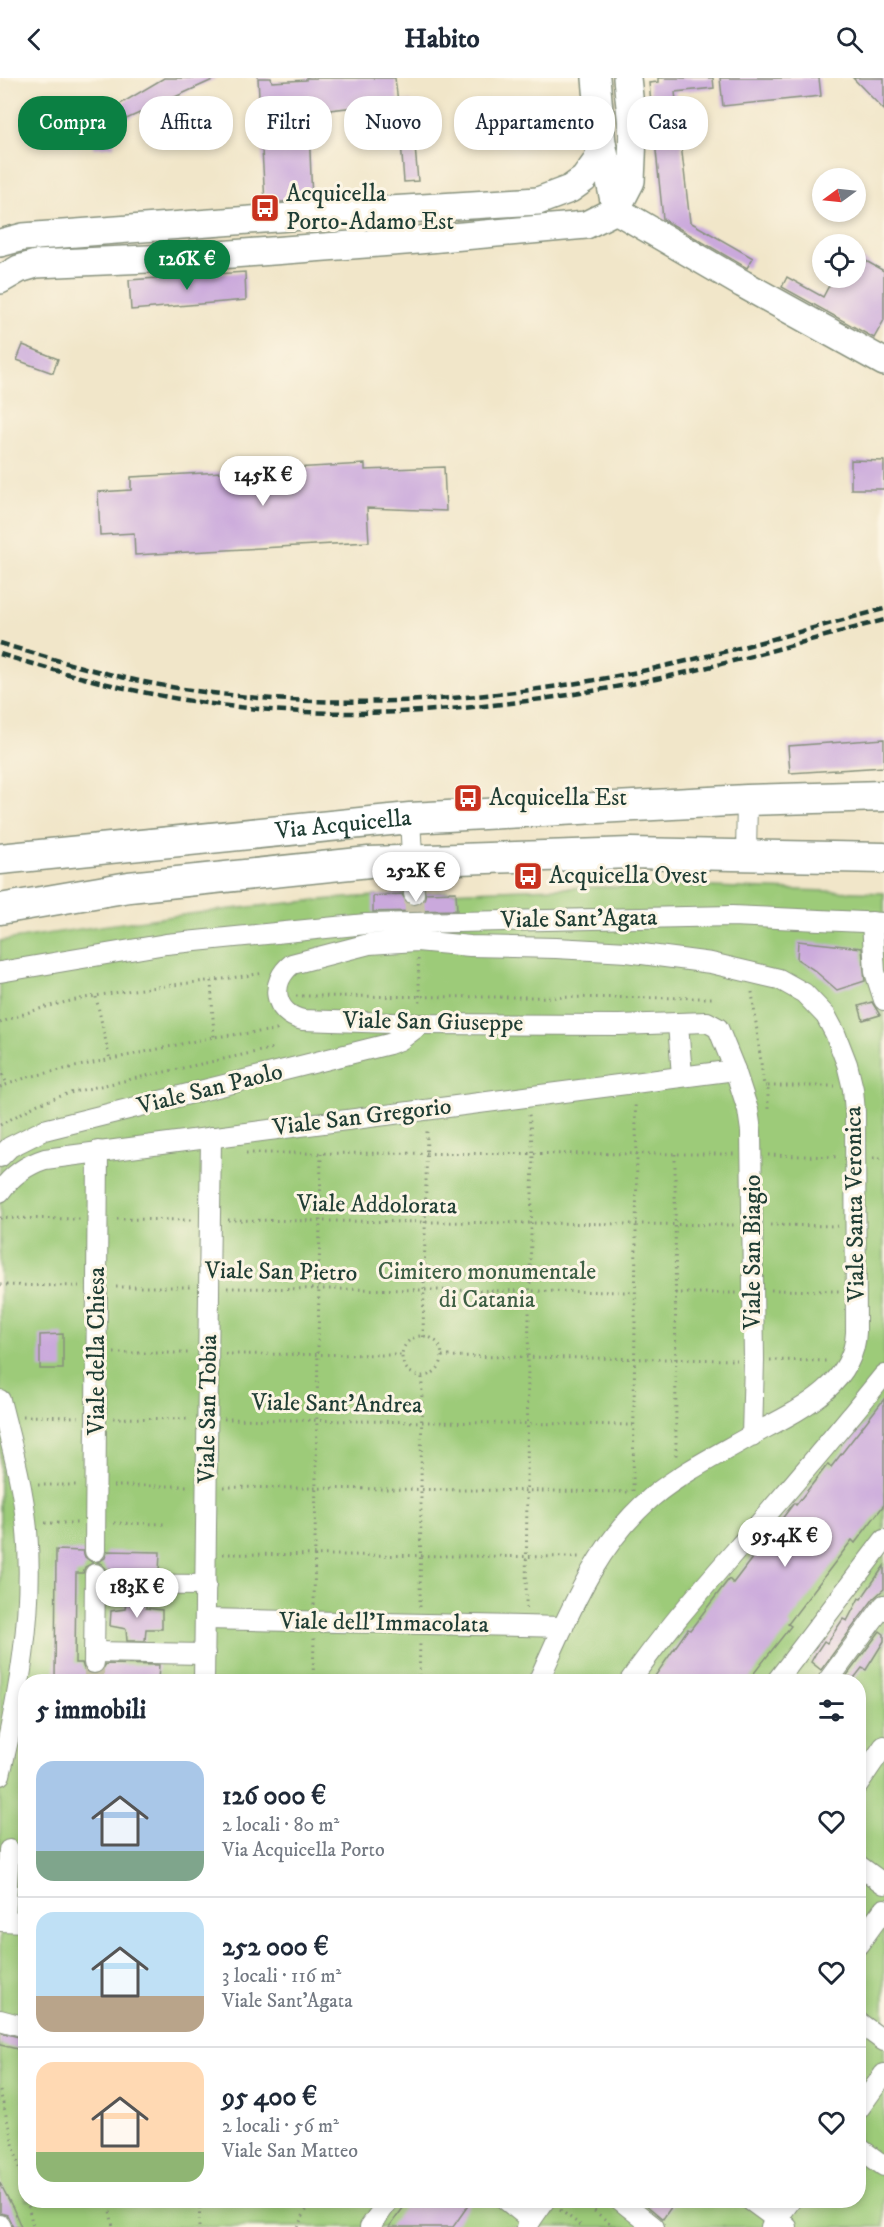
<!DOCTYPE html>
<html lang="it">
<meta charset="utf-8">
<style>
body{margin:0;font-family:"IM FELL DW Pica",serif;background:#f2f2f3;color:#1f2937;height:100vh;display:flex;flex-direction:column;font-size:22px;white-space:nowrap}
*{box-sizing:border-box;margin:0}
p{font-size:20px;color:#747a83}
.icon{flex:none;width:33px;height:33px;fill:none;stroke:currentColor;stroke-width:2;stroke-linecap:round;stroke-linejoin:round}
.map{position:relative;flex:1;overflow:hidden}
.panel{position:absolute;left:18px;top:1596px;width:848px;height:534px;display:flex;flex-direction:column;background:#fff;border-radius:24px;box-shadow:0 3px 9px #0003}
.panel>*{flex:none}
.top-card{position:absolute;left:18px;top:18px;width:849px;height:54px;display:flex;gap:12px}
.needle{width:39px;rotate:255deg}
.controls{position:absolute;left:812px;top:90px;display:grid;gap:12px}
.controls a{display:grid;place-items:center;width:54px;height:54px;border-radius:50%;background:#fff;box-shadow:0 3px 9px #0003;font-size:30px}
.price{position:absolute;translate:-50% -51px;padding:0 14px;border-radius:21px;background:#fff;color:#222;font-size:20px;line-height:39px;filter:drop-shadow(0 2px 3px #0008)}
.price::after{content:'';position:absolute;left:50%;top:36px;width:18px;height:14px;margin-left:-9px;background:inherit;clip-path:polygon(0 0,100% 0,50% 100%)}
.price.selected{background:#0b8043;color:#fff}
ul{padding:0;list-style:none}
li{display:flex;align-items:center;gap:18px;height:150px;padding:0 18px}
li+li{border-top:2px solid #e0e1e3}
li span{display:grid;place-items:center;flex:none;width:168px;height:120px;border-radius:18px;color:#555}
li>.icon{margin-inline-start:auto}
span .icon{width:72px;height:72px;fill:#fffc;stroke-width:1}
li b{font-size:26px}
h2{display:flex;justify-content:space-between;align-items:center;height:72px;padding:0 18px;font-size:26px}
.chip{padding:0 21px;border-radius:24px;background:#fff;box-shadow:0 3px 9px #0003;font-size:21px;line-height:54px}
.chip.selected{background:#0b8043;color:#fff}
header{display:flex;justify-content:space-between;align-items:center;height:78px;padding:0 18px;background:#fff;font-size:27px;font-weight:700}
.map>svg:first-child{display:block}
</style>
<header><svg class="icon" aria-label="back" viewBox="0 0 24 24"><path d="M15 5l-7 7 7 7"/></svg>Habito<svg class="icon" aria-label="search" viewBox="0 0 24 24"><circle cx="10" cy="10" r="6"/><path d="M15 15l6 6"/></svg></header>
<div class="map">
<svg width="884" height="2149" viewBox="0 0 884 2149">
<rect width="100%" height="100%" fill="#fcf5e5"/>
<filter id="ink" filterUnits="userSpaceOnUse"><feTurbulence type="fractalNoise" baseFrequency=".0167" numOctaves="2"/><feDisplacementMap in="SourceGraphic" scale="12" xChannelSelector="R" yChannelSelector="G"/><feConvolveMatrix kernelMatrix="1 2 1 2 8 2 1 2 1" color-interpolation-filters="sRGB"/></filter>
<filter id="wash" filterUnits="userSpaceOnUse"><feTurbulence type="fractalNoise" baseFrequency=".008" numOctaves="4" result="noise"/><feDisplacementMap in="SourceGraphic" scale="24" xChannelSelector="R" yChannelSelector="G"/><feGaussianBlur stdDeviation="1.35" result="paint"/><feColorMatrix in="noise" values="0 0 0 0 0 0 0 0 0 0 0 0 0 0 0 0 0 1.4 0 .05"/><feComposite in="paint" operator="in"/></filter>
<g filter="url(#wash)">
<rect width="100%" height="100%" fill="#f1e6c9"/>
<path fill="#9dcb79" stroke="#5e8456" stroke-width="1.5" fill-rule="evenodd" d="M683,808l201,7v1334h-884v-1286c124,-19 249,-37 375,-45 102,-7 205,-9 308,-10zM26,1604h832v518h-832z"/>
<g id="blocks">
<g fill="#caa9dc">
<polygon points="164,0 217,0 113,47 114,68 94,70 88,45"/>
<polygon points="258,0 271,0 272,4 306,2 306,0 395,0 398,24 330,32 331,49 309,50 312,122 265,125"/>
<polygon points="658,0 713,0 714,10 675,14 690,144 753,180 747,190 663,141 649,5 658,4"/>
<polygon points="720,0 819,0 821,18 723,28"/>
<polygon points="853,0 884,0 884,32"/>
<polygon points="411,23 418,103 404,104 398,24"/>
<polygon points="855,177 884,193 884,242 874,260 782,209 787,199 823,219 833,200 855,200"/>
<polygon points="245,194 246,222 131,232 129,202"/>
<polygon points="23,267 58,281 53,295 17,282"/>
<polygon points="851,382 884,383 884,411 851,411"/>
<polygon points="365,386 365,392 444,389 446,433 367,430 369,464 135,477 134,455 100,457 98,414 131,412 131,399"/>
<polygon points="884,661 884,689 790,695 788,668"/>
<polygon points="456,814 457,832 373,834 373,818 402,816 408,826 415,828 424,822 426,815"/>
<polygon points="798,863 862,870 865,903 837,912 814,892 797,881"/>
<polygon points="872,924 880,937 863,942 859,928"/>
<polygon points="63,1256 63,1291 40,1291 40,1257"/>
<polygon points="884,1321 884,1427 855,1465 852,1462 788,1546 791,1548 747,1604 662,1604 655,1598 688,1551 690,1552 729,1501 733,1505 794,1425 796,1427 828,1386 831,1389"/>
<polygon points="56,1472 83,1473 85,1479 93,1485 85,1489 83,1495 76,1495 75,1585 82,1585 84,1591 93,1597 100,1595 106,1586 159,1587 158,1604 55,1604"/>
<polygon points="107,1473 160,1474 159,1495 107,1494 102,1486 97,1484 105,1480"/>
<polygon points="884,1488 884,1511 874,1520 821,1592 811,1584 816,1575 824,1563 827,1565 843,1541 847,1543 859,1520 861,1521"/>
<polygon points="127,1518 146,1518 146,1530 162,1532 162,1551 146,1551 145,1563 127,1563 126,1551 110,1548 111,1533 125,1531"/>
<polygon points="880,1553 884,1556 884,1563 866,1592 862,1590 851,1604 842,1604"/>
<polygon points="0,1954 26,1961 26,1973 0,1967"/>
<polygon points="0,2105 13,2130 21,2149 13,2149 7,2137 0,2135"/>
<polygon points="409,2122 472,2122 453,2149 389,2149"/>
<polygon points="640,2122 676,2122 663,2141"/>
</g>
</g>
</g>
<g filter="url(#ink)">
<use href="#blocks" fill-opacity="0" stroke="#88927e" stroke-width="1.5"/>
<g fill="none" stroke-linecap="round" stroke-linejoin="round">
<g stroke="#c7c4ab" stroke-width="20" stroke-dasharray="20 10" stroke-linecap="butt">
<polyline points="414,816 415,836"/>
<polyline points="94,1604 94,1585"/>
</g>
<g stroke="#88927e" stroke-width="22">
<g id="street">
<polyline points="410,740 414,816"/>
<polyline points="746,777 747,722"/>
<polyline points="872,844 875,894 884,922"/>
<polyline points="0,894 166,866 366,846 732,838 884,845"/>
<polyline points="678,946 682,998"/>
<polyline points="0,1079 10,1069 44,1052 389,966 400,962 421,946"/>
<path d="M0,1114c12,-17 26,-27 45,-33l690,-89"/>
<path d="M0,1322c11,43 23,85 27,130 7,82 -8,166 -27,245"/>
<polyline points="95,1473 98,1073"/>
<polyline points="95,1506 206,1507"/>
<polyline points="205,1541 563,1549"/>
<polyline points="94,1574 205,1576"/>
<polyline points="94,1585 95,1496"/>
<polyline points="204,1604 211,1059"/>
<path d="M538,1604c30,-66 57,-137 114,-185 29,-24 67,-43 100,-62 43,-23 102,-48 104,-103l-1,-220 -2,-23 -6,-25 -12,-31 -9,-17 -22,-23 -25,-14 -68,-16 -84,-11 -71,-4 -86,-2 -53,-5 -48,3 -77,20c-23,18 -19,49 11,56l118,4 198,1 88,-3 11,6 17,42 13,40 3,21 3,229 -2,76"/>
<path d="M629,1604c39,-56 84,-105 128,-156 44,-50 86,-100 127,-151"/>
<polyline points="776,1604 884,1462"/>
<polyline points="827,1604 884,1527"/>
<polyline points="858,1706 884,1668"/>
<polyline points="858,1787 884,1806"/>
<polyline points="0,1843 26,1844"/>
<polyline points="5,1843 9,1772"/>
<polyline points="858,1867 884,1831"/>
<polyline points="0,1942 26,1949"/>
<polyline points="858,1944 884,1963"/>
<polyline points="858,2032 884,1996"/>
<polyline points="858,2069 884,2088"/>
<polyline points="506,2122 531,2142 527,2149"/>
<polyline points="620,2122 654,2149"/>
<polyline points="750,2122 787,2149"/>
<polyline points="531,2142 545,2122"/>
<polyline points="0,2147 1,2149"/>
<polyline points="370,2149 389,2122"/>
<polyline points="771,2149 791,2122"/>
</g>
</g>
<g stroke="#88927e" stroke-width="30">
<g id="secondary">
<polyline points="602,65 616,132 743,206 884,284"/>
<polyline points="0,165 23,159 356,134 538,123 570,111 584,101 597,83 602,65 596,0"/>
<polyline points="0,202 19,191 36,186 192,179 418,162 586,147 616,132 631,103 633,57 627,0"/>
</g>
</g>
<g stroke="#88927e" stroke-width="33">
<g id="primary">
<path id="s1" d="M0,781l410,-41 337,-18 137,-4"/>
<polyline points="0,831 129,809 369,784 631,775 884,780"/>
</g>
</g>
<g stroke="#88927e" stroke-width="3" stroke-dasharray="1.5 4.5" stroke-linecap="butt">
<polyline points="418,881 420,929"/>
<polyline points="211,903 214,959"/>
<polyline points="752,914 764,1008 768,1008 768,1032"/>
<polyline points="296,918 715,920"/>
<polyline points="96,919 110,982"/>
<path d="M0,945c79,-34 180,-36 264,-50"/>
<polyline points="0,991 7,1006"/>
<polyline points="768,1008 835,1008"/>
<polyline points="0,1009 28,999 214,959 276,952 280,949"/>
<polyline points="0,1047 38,1026 73,1014 274,970"/>
<polyline points="246,1075 734,1076"/>
<polyline points="675,1076 676,1380"/>
<polyline points="768,1077 839,1079"/>
<polyline points="873,1080 884,1080"/>
<polyline points="0,1140 80,1141"/>
<polyline points="117,1141 191,1142"/>
<polyline points="228,1142 734,1147"/>
<polyline points="770,1147 839,1148"/>
<polyline points="0,1207 79,1208"/>
<polyline points="116,1209 190,1209"/>
<polyline points="227,1210 634,1214"/>
<polyline points="771,1212 839,1213"/>
<polyline points="675,1215 737,1215"/>
<circle cx="422" cy="1278" r="20"/>
<polyline points="423,1259 427,1051"/>
<polyline points="114,1275 191,1275"/>
<polyline points="225,1276 403,1277"/>
<polyline points="442,1278 737,1282"/>
<polyline points="770,1282 827,1283"/>
<polyline points="23,1338 79,1339"/>
<polyline points="113,1340 190,1341"/>
<polyline points="224,1341 633,1347"/>
<polyline points="38,1407 79,1407"/>
<polyline points="113,1408 190,1408"/>
<polyline points="224,1409 631,1414"/>
<polyline points="633,1413 637,1076 635,1024"/>
<polyline points="45,1445 77,1445"/>
<polyline points="114,1445 166,1446"/>
<polyline points="223,1476 579,1479"/>
<polyline points="314,1527 321,1076"/>
<polyline points="420,1529 422,1297"/>
<polyline points="526,1530 528,1279 533,1076 529,1036"/>
<polyline points="313,1604 314,1560"/>
<polyline points="419,1604 420,1563"/>
<polyline points="0,2013 26,2118"/>
<polyline points="27,2122 33,2149"/>
<polyline points="108,2122 113,2149"/>
<polyline points="580,2122 615,2149"/>
<polyline points="560,2132 583,2149"/>
<polyline points="199,2149 200,2122"/>
<polyline points="297,2149 312,2122"/>
</g>
<use href="#street" stroke="#fff" stroke-width="20"/>
<use href="#secondary" stroke="#fff" stroke-width="27"/>
<use href="#primary" stroke="#fff" stroke-width="30"/>
<g stroke="#1f3d34" stroke-width="4.5" stroke-dasharray="9 4.5" stroke-linecap="butt">
<path d="M0,565c47,15 96,29 144,39 166,33 348,22 512,-14 77,-17 152,-39 228,-59"/>
<path d="M0,576c78,24 157,45 238,53 138,15 283,0 418,-28 77,-16 152,-39 228,-59"/>
</g>
</g>
</g>
<defs>
<g id="bus-square" transform="scale(1.5)"><rect x="-9" y="-9" width="18" height="18" rx="4" fill="#c8321e" stroke="#fcf5e5"/><path d="M-5-6H5V4H4V6H2V4H-2V6H-4V4H-5ZM-3.5-4V0h7V-4ZM-3.5 1.2v1.5H-2V1.2ZM2 1.2v1.5H3.5V1.2Z" fill="#fff"/></g>
</defs>
<g fill-rule="evenodd">
<use href="#bus-square" x="265" y="130"/>
<use href="#bus-square" x="468" y="720"/>
<use href="#bus-square" x="528" y="798"/>
</g>
<g text-anchor="middle" dominant-baseline="central" stroke-width="6" stroke-linejoin="round" paint-order="stroke">
<g font-size="24" fill="#1f3d34" stroke="#fcf5e5" text-anchor="start">
<text x="286" y="116">Acquicella<tspan x="286" dy="28">Porto-Adamo Est</tspan></text>
<text x="489" y="720">Acquicella Est</text>
<text x="549" y="798">Acquicella Ovest</text>
</g>
<g font-size="24" fill="#1f3d34" stroke="#fcf5e5">
<text stroke="none"><textPath href="#s1" startOffset="345">Via Acquicella</textPath></text>
<text transform="translate(579 841) rotate(-1)">Viale Sant'Agata</text>
<text transform="translate(433 944) rotate(1)">Viale San Giuseppe</text>
<text transform="translate(210 1011) rotate(-14)">Viale San Paolo</text>
<text transform="translate(362 1039) rotate(-7)">Viale San Gregorio</text>
<text transform="translate(855 1126) rotate(-91)">Viale Santa Veronica</text>
<text transform="translate(377 1127) rotate(1)">Viale Addolorata</text>
<text transform="translate(753 1174) rotate(-90)">Viale San Biagio</text>
<text transform="translate(281 1194) rotate(1)">Viale San Pietro</text>
<text transform="translate(97 1273) rotate(-90)">Viale della Chiesa</text>
<text transform="translate(337 1326) rotate(1)">Viale Sant'Andrea</text>
<text transform="translate(208 1331) rotate(-89)">Viale San Tobia</text>
<text transform="translate(384 1545) rotate(1)">Viale dell'Immacolata</text>
</g>
<g font-size="24" fill="#3e6045" stroke="#fcf5e5">
<text x="487" y="1194">Cimitero monumentale<tspan x="487" dy="28">di Catania</tspan></text>
</g>
</g>
</svg>
<div class="controls">
<a><svg class="needle" viewBox="-14 -14 28 28"><path d="M0-13l5 13h-10z" fill="#e53935"/><path d="M0 13l5-13h-10z" fill="#747a83"/></svg></a>
<a><svg class="icon" aria-label="locate" viewBox="0 0 24 24"><circle cx="12" cy="12" r="6"/><path d="M12 2v4M12 18v4M2 12h4M18 12h4"/></svg></a>
</div>
<b class="price selected" style="left:187px;top:213px">126K €</b>
<b class="price" style="left:263px;top:429px">145K €</b>
<b class="price" style="left:416px;top:825px">252K €</b>
<b class="price" style="left:785px;top:1490px">95.4K €</b>
<b class="price" style="left:137px;top:1541px">183K €</b>
<div class="top-card">
<a class="chip selected">Compra</a>
<a class="chip">Affitta</a>
<a class="chip">Filtri</a>
<a class="chip">Nuovo</a>
<a class="chip">Appartamento</a>
<a class="chip">Casa</a>
</div>
<section class="panel">
<h2>5 immobili<svg class="icon" aria-label="filters" viewBox="0 0 24 24"><path d="M4 7h16M4 17h16"/><circle cx="9" cy="7" r="2"/><circle cx="15" cy="17" r="2"/></svg></h2>
<ul>
<li><span style="background:linear-gradient(#a9c7e8 75%,#7fa58c 0)"><svg class="icon" aria-label="home" viewBox="0 0 24 24"><path d="M3 11l9-7 9 7M6 9v11h12V9"/></svg></span><div><b>126 000 €</b><p>2 locali · 80 m²</p><p>Via Acquicella Porto</p></div><svg class="icon" aria-label="heart" viewBox="0 0 24 24"><path d="M12 20l-8-8c-3-5 5-10 8-4 3-6 11-1 8 4z"/></svg></li>
<li><span style="background:linear-gradient(#bfe0f5 70%,#b9a48a 0)"><svg class="icon" aria-label="home" viewBox="0 0 24 24"><path d="M3 11l9-7 9 7M6 9v11h12V9"/></svg></span><div><b>252 000 €</b><p>3 locali · 116 m²</p><p>Viale Sant'Agata</p></div><svg class="icon" aria-label="heart" viewBox="0 0 24 24"><path d="M12 20l-8-8c-3-5 5-10 8-4 3-6 11-1 8 4z"/></svg></li>
<li><span style="background:linear-gradient(#ffd9b3 75%,#8fb573 0)"><svg class="icon" aria-label="home" viewBox="0 0 24 24"><path d="M3 11l9-7 9 7M6 9v11h12V9"/></svg></span><div><b>95 400 €</b><p>2 locali · 56 m²</p><p>Viale San Matteo</p></div><svg class="icon" aria-label="heart" viewBox="0 0 24 24"><path d="M12 20l-8-8c-3-5 5-10 8-4 3-6 11-1 8 4z"/></svg></li>
</ul>
</section>
</div>
